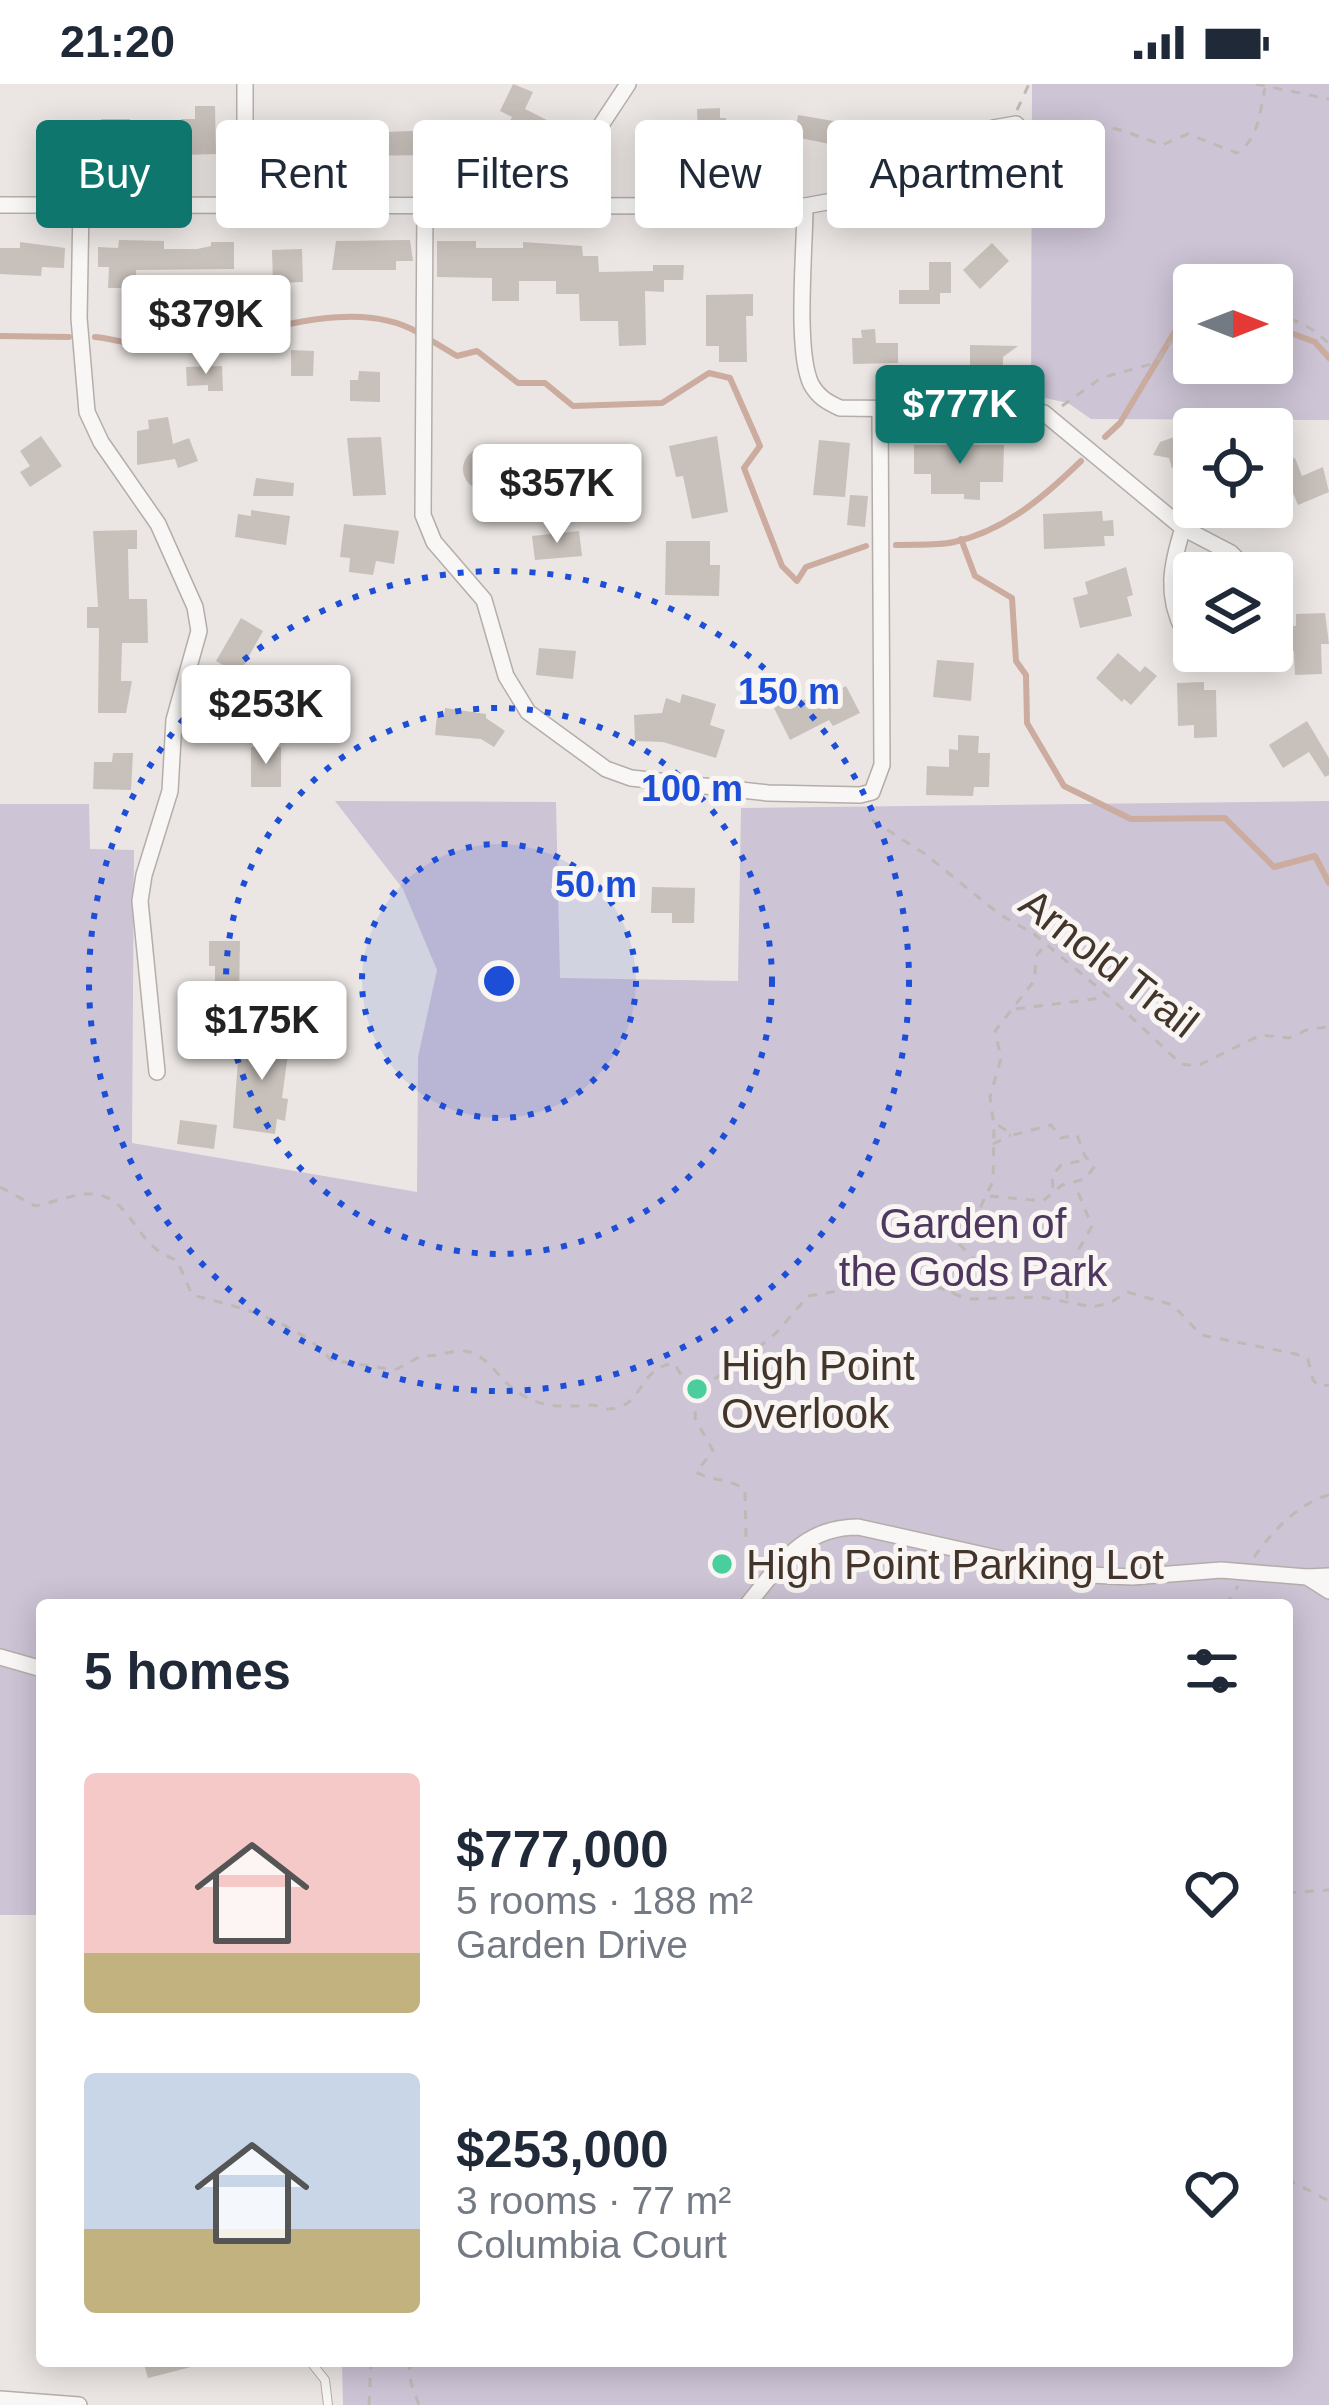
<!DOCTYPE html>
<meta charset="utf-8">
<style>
body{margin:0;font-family:Arial,sans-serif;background:#f2f2f3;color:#1f2937;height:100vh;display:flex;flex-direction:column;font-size:45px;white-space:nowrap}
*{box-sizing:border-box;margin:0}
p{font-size:39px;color:#747a83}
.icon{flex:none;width:66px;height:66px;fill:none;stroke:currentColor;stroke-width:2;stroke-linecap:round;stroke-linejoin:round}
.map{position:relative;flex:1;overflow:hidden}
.panel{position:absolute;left:36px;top:1515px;width:1257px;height:768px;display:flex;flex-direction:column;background:#fff;border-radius:12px;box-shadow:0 6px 30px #0003}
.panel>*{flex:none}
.banner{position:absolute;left:36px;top:36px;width:1257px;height:108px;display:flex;gap:24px}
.needle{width:78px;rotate:90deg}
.controls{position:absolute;left:1173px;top:180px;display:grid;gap:24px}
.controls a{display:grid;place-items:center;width:120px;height:120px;border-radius:12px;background:#fff;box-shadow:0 6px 30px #0003;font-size:60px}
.price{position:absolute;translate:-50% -102px;padding:0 27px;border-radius:12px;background:#fff;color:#222;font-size:39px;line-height:78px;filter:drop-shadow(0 3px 6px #0008)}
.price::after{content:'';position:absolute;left:50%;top:72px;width:36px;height:27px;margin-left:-18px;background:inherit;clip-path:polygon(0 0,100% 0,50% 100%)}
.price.on{background:#0f766e;color:#fff}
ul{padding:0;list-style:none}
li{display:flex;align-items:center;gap:36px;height:300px;padding:0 48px}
li span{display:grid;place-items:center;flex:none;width:336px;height:240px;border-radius:12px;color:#555}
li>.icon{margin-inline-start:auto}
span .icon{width:144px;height:144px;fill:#fffc;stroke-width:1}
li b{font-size:51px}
h2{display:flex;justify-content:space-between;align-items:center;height:144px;padding:0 48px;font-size:51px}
.pill{padding:0 42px;border-radius:12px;background:#fff;box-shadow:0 6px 30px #0003;font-size:42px;line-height:108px}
.pill.on{background:#0f766e;color:#fff}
.status{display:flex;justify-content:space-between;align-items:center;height:84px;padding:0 60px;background:#fff;direction:ltr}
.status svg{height:33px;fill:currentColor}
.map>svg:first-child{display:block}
</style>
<div class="status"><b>21:20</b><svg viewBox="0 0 49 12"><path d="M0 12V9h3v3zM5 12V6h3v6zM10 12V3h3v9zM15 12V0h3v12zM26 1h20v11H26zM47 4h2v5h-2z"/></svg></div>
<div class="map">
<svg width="1329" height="2321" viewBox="0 0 1329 2321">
<rect width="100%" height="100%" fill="#ebe6e3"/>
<g fill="#cdc4d5" fill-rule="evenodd">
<path d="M1032,0h297v336l-238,-1 -23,-16 -37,-8zM1194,201h78v78h-78z"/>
<polygon points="335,717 556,718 560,894 738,897 741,724 1329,717 1329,2321 343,2321 342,2277 1287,2277 1287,1521 42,1521 42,1831 0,1831 0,720 89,720 90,765 134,766 132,1059 417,1108 418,973 437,886 403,805"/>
</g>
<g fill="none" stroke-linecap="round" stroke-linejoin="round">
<g stroke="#cbac9f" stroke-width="6">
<polyline points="1272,242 1315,258 1329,274"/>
<polyline points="0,252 69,253"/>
<path d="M95,253c21,2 43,10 65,10 76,-1 185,-56 257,-15"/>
<polyline points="432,257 457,272 477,267 518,299 545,299 573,322 662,319 709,289 730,294 760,362 744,384 782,482 797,497 806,483 866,462"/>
<polyline points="1105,353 1120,339 1177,244 1194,240"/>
<polyline points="961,455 975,492 1012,514 1016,577 1026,591 1027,639 1064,702 1131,735 1225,734 1274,783 1315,772 1329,799"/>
<path d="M896,461c19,-1 40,1 58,-3 51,-11 91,-46 127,-81"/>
</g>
</g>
<g fill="#c8c0ba">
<polygon points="513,0 533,8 525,25 547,36 535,62 505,47 512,33 500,27"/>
<polygon points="195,22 215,22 216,70 182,71 181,35 195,35"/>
<polygon points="720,24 720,34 726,34 727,62 664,63 664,50 698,49 697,25"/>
<polygon points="798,31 863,42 859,66 795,53"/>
<rect x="101" y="35" width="29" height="35"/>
<polygon points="384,44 384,48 439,46 440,71 341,72 340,45"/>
<polygon points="119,156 164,157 164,165 197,165 211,162 211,158 234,158 234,185 136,186 136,204 108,204 109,183 98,183 98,163 118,164"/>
<polygon points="410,156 413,177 396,177 396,186 332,186 336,157"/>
<polygon points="437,157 476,157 476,164 523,164 523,158 582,162 583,172 598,172 599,188 653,187 653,181 684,181 683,196 664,196 664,208 645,207 646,261 619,262 618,237 580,237 579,210 556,210 556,197 519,197 519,217 492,217 492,194 437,193"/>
<polygon points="20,158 65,164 64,184 42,183 41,192 0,190 0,164 20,164"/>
<polygon points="992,159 1009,177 980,205 963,186"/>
<polygon points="302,165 303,198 273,199 272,166"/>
<polygon points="929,178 951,178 951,209 940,209 940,220 899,220 899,206 929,206"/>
<polygon points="753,210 753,232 746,232 747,278 719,278 719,262 706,262 706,211"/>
<polygon points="875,245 876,259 898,259 898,279 853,280 852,254 862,254 861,246"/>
<polygon points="970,261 1018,262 1003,273 1003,289 982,289 982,282 970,281"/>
<polygon points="291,266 314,267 313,292 291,292"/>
<polygon points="222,282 223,307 208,307 208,301 187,302 186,283"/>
<polygon points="359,287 380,288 380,318 350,317 350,296 358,296"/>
<polygon points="168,333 173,360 189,354 198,377 178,384 175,375 137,381 137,347 149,345 148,336"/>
<polygon points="1272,339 1288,376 1295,374 1302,392 1323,383 1329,408 1298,421 1291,404 1277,409 1272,397"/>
<polygon points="1194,346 1194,415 1192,415 1180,381 1172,384 1169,374 1153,371 1160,358"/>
<polygon points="41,352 62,382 30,403 20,388 30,382 20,367"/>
<polygon points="717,352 728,428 692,435 683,392 676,393 669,362"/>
<polygon points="381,353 386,411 353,412 347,354"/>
<polygon points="819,356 850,359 845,413 813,411"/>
<polygon points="914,361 1004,361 1003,398 980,398 980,416 964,415 964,410 931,410 931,390 914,390"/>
<circle cx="484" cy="385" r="21"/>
<polygon points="256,394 294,399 293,412 253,412"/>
<polygon points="850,411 868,412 865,443 847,441"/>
<polygon points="251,426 290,432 286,461 235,453 238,430 251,432"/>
<polygon points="1102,427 1103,437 1113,436 1114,452 1104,452 1105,462 1044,465 1043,430"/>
<polygon points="344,440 399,447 394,480 376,477 373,491 349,488 350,474 340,473"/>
<polygon points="137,446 137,465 128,465 129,515 147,515 148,559 122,559 121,597 132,597 126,629 98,629 99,544 87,544 87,523 98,523 93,447"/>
<polygon points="579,447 582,472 535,476 532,452"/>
<polygon points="666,457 710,457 710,481 720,481 719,512 665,511"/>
<polygon points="1126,483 1133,511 1127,513 1132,532 1080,544 1073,514 1088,510 1085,498"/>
<polygon points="1325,529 1329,560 1321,560 1322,590 1295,591 1294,567 1280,567 1279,542 1296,542 1296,530"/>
<polygon points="241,534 263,547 239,590 216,577"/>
<polygon points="539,564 576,567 573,595 536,591"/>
<polygon points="1118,569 1140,588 1145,582 1157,592 1131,621 1124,615 1122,618 1096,594"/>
<polygon points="937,576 974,579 971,617 933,613"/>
<polygon points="1204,598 1204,606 1216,606 1217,653 1194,654 1194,641 1178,642 1177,599"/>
<polygon points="846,602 860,629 833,642 829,636 790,656 770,616 790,606 796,620 819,608 822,614"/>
<polygon points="682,610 716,620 710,641 725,646 716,674 663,658 635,657 634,631 662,629 666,614 680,619"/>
<polygon points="445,624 486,630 486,634 505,647 494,663 481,655 435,651 437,632 444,632"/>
<polygon points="1307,637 1329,674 1329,691 1325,693 1309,668 1283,684 1269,661"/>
<polygon points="958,651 979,652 978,669 990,669 989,703 974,703 973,712 926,711 927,682 949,683 949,665 958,666"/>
<rect x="251" y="663" width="30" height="40"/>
<polygon points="113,669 133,669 131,706 93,705 94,678 112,678"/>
<polygon points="652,803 695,804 694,839 672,839 672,829 651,829"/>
<polygon points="209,857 240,857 239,913 215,913 215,882 209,882"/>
<polygon points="272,945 291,948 282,1014 288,1015 285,1037 277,1035 275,1050 233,1044 239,962 254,964 256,947 272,949"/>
<polygon points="180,1036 217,1041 214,1065 177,1060"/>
<polygon points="143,2277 195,2277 195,2282 148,2294"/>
</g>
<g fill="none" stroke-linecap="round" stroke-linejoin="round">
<g stroke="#b5ada8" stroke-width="10">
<polyline id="service" points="310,2277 325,2296 328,2321"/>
</g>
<g stroke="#b5ada8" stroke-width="18">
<g id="minor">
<polyline points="550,118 628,0"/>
<polyline points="0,121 805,122 838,116 968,74 993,79 1014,75 1027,60 1026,50 1016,40 993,44 968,74"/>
<polyline points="81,121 79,234 87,328 101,358 158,440 195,523 199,547 174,636 170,707 144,791 140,817 157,988"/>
<polyline points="245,122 245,0"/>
<polyline points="425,122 423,431 434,458 484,516 506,592 528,628 606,685 631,694 768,709 860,711 872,708 882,681 880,325"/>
<path d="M805,122c0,42 -10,144 6,178 7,13 16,18 29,24l185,2 19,3 139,115 48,25 20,20"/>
<path d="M1183,444c-12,38 -18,67 1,104l10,5"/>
<polyline points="1307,1493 1329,1507"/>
<path d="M747,1521c33,-40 55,-78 111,-78l211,47 63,3 89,-7 86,7 22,-1"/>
<polyline points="0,1573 42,1585"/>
<polyline points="0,2315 79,2321"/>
</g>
</g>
<g stroke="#bfb9b5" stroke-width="3" stroke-dasharray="9 9" stroke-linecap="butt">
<polyline points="1256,0 1329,15"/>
<polyline points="1017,26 1029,0"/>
<path d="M1042,42c37,-13 84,5 120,19l26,-11 49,19c22,-14 23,-42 28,-65"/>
<path d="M1272,232c23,1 41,12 57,28"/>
<polyline points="1062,322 1101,294 1155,279 1174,254 1194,239"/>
<polyline points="872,736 925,770 999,830 1034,850 1114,917 1181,980 1197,982 1261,951 1289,954 1309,945 1329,943"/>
<polyline points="1016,925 1094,915 1106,910"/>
<polyline points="993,1060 1011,1051"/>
<path d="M0,1103l35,19c17,-3 40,-13 56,-12 43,2 42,53 86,66l15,35c48,12 107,27 139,65l64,10 28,-15c19,4 34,-11 54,0 14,8 22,22 34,32 26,22 50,20 80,18 6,0 12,4 18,4 36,-2 27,-40 65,-46l12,20 11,6 -2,29 18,33 -17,21c17,10 32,5 49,18l1,47"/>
<polyline points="1053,1104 1052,1092 1061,1081 1088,1075"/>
<polyline points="990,1112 1043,1117 1062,1101 1085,1095 1094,1083 1085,1072 1077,1051 1061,1054 1051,1041 1013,1051 995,1039"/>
<polyline points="952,1209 958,1190 974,1175 959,1160 978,1142 981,1122 993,1097 994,1042 990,1013 1001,974 995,947 1034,897 1037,871 1045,861"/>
<polyline points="1067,1215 1067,1202 1078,1184 1075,1172 1092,1142 1075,1101"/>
<polyline points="699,1304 739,1280 777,1248 808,1212 857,1204 882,1183 900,1182 915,1184 930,1200 967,1215 1041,1213 1092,1223 1110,1219 1127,1208 1173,1221 1201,1251 1296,1270 1308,1275 1313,1296 1319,1302 1329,1301"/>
<path d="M1254,1473c19,-26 43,-53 75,-62"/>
<polyline points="1226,1521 1238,1502"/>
<polyline points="1287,1809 1329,1806"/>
<polyline points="1287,2095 1329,2117"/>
<polyline points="409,2277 411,2299 419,2321"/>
<polyline points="369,2321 371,2277"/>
</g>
<use href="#service" stroke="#f9f7f6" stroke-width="8"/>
<use href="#minor" stroke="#f9f7f6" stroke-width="15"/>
</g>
<circle cx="499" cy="897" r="137" fill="#1d4ed8" fill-opacity=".12"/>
<g fill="none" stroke="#1d4ed8" stroke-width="6" stroke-dasharray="6 12">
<circle cx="499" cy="897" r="137"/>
<circle cx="499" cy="897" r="273"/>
<circle cx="499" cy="897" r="410"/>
</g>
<g fill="#4ace9d" stroke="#f8f5f3" stroke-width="4.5">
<circle cx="697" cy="1305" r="12"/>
<circle cx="722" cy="1480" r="12"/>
</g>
<g text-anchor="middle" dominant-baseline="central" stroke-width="10" stroke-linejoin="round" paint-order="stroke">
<g font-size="42" fill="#43352b" stroke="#f8f5f3">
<text transform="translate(1109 879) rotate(38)">Arnold Trail</text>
</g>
<g font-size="42" fill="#4f385f" stroke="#f8f5f3">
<text x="973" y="1139">Garden of<tspan x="973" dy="48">the Gods Park</tspan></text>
</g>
<g font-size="42" fill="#43352b" stroke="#f8f5f3" text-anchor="start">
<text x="721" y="1281">High Point<tspan x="721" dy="48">Overlook</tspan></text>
<text x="746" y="1480">High Point Parking Lot</text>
</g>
</g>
<circle cx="499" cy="897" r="18" fill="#1d4ed8" stroke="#f8f5f3" stroke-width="6"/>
<g font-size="36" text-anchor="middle" font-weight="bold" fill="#1d4ed8" stroke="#f8f5f3" stroke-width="10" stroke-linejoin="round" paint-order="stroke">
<text x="789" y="620">150 m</text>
<text x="692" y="717">100 m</text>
<text x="596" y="813">50 m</text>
</g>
</svg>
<div class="controls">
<a><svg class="needle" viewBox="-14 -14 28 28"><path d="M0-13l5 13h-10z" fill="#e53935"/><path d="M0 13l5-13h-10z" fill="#747a83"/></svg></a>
<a><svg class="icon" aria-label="locate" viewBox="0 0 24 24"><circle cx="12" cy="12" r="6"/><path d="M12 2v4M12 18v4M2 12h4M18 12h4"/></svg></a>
<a><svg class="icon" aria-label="layers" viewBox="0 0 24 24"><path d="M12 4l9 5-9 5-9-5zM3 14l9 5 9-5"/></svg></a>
</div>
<b class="price" style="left:206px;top:293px">$379K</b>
<b class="price on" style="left:960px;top:383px">$777K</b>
<b class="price" style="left:557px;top:462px">$357K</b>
<b class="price" style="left:266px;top:683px">$253K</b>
<b class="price" style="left:262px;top:999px">$175K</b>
<div class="banner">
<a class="pill on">Buy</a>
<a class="pill">Rent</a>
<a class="pill">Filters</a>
<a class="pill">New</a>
<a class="pill">Apartment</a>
</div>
<section class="panel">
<h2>5 homes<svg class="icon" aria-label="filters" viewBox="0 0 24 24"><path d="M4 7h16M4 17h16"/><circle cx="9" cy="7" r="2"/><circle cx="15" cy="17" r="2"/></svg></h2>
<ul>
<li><span style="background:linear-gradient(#f6c9c9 75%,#c2b280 0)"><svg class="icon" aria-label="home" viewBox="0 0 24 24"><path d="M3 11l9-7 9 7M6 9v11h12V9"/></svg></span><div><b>$777,000</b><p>5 rooms · 188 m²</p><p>Garden Drive</p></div><svg class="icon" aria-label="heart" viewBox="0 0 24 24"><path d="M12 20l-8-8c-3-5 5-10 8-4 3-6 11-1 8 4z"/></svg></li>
<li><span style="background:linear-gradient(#c9d6e8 65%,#c2b280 0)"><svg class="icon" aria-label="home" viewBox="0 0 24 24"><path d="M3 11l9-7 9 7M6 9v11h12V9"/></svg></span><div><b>$253,000</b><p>3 rooms · 77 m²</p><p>Columbia Court</p></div><svg class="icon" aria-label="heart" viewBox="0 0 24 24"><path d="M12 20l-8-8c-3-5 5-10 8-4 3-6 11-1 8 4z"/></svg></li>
</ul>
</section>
</div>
